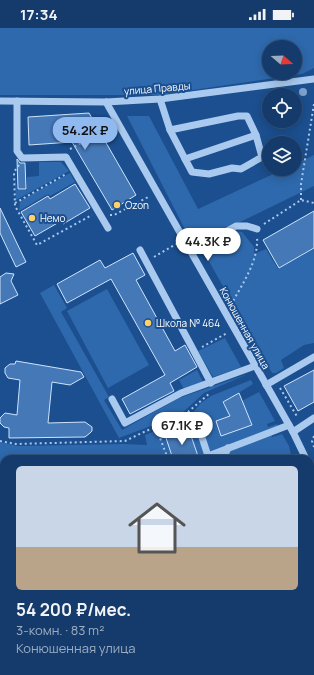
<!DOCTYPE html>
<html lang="ru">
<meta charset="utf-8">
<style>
body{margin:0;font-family:Manrope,sans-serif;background:#1d4271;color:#f1f3f6;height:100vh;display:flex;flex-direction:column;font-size:15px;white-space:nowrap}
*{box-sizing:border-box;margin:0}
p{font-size:13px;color:#9dadc1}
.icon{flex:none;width:22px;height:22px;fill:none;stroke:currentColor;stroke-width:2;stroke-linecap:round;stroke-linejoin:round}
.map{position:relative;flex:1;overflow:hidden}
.panel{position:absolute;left:0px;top:427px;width:314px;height:220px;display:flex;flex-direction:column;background:#143b6b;border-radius:12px 12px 0 0;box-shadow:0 2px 10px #0003,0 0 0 1px #33557e}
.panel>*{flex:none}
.needle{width:26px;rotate:109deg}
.controls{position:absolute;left:262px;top:12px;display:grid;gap:8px}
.controls a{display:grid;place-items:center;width:40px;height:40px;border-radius:50%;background:#143b6b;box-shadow:0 2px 10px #0003,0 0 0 1px #33557e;font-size:20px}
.price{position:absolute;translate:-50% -34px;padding:0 9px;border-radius:14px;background:#fff;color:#222;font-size:13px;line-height:26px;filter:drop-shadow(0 1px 2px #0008)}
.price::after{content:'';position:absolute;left:50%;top:24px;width:12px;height:9px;margin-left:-6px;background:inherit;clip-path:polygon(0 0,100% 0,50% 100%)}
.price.active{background:#90b9f0;color:#111}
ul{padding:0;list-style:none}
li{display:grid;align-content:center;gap:8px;height:212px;padding:0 16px}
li+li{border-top:1px solid #33557e}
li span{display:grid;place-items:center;height:124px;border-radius:6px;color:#555}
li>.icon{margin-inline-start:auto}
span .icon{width:72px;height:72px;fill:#fffc;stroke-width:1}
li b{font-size:17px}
.status{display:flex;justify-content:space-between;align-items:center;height:28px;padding:0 20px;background:#143b6b;direction:ltr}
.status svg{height:11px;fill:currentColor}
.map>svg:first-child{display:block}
</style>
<div class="status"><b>17:34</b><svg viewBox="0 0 49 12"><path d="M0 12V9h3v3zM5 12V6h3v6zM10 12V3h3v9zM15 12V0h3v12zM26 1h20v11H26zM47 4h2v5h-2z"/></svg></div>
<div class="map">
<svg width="314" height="647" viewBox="0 0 314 647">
<rect width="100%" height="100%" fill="#1b4f8f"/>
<g fill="#2e69ad" fill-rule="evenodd">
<path d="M0,0h314v40l-12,6 -143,21h-159zM269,19h26v26h-26z"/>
<polygon points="127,88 149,88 198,181 284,141 295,141 295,136 314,127 314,158 193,217"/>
<polygon points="39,134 61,134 69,143 16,172 15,148 17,162 27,162 27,149 39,148"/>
<polygon points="70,145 75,154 50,168 48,166 19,183 20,173"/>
<polygon points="233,203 242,204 254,219 254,226 266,221 278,241 314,221 314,315 304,317 281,332 284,340 276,345 272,345 202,221"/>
<polygon points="54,257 67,280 61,284 109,369 104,372 122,402 179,370 248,346 204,365 180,387 119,410 40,265"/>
<polygon points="107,261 149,337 108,360 67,283"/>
<polygon points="225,310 241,339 213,349 198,323"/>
<polygon points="197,342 203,354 184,361 179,352"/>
<polygon points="251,352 253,356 222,375 227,381 259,364 275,393 267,396 268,399 277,396 278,398 269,401 272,409 282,406 289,418 292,431 4,431 4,593 0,590 0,414 18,418 124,416 147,417 145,407 179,394 190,388 201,375 211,368"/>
<polygon points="314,505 314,597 310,595 310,530"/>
<polygon points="0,594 4,597 4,612 0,616"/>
<polygon points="11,643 258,643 257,647 11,647"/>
</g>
<g fill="#4478b7" stroke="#cfe3fa">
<polygon points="89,85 136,167 112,182 72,114 29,117 28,89"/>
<polygon points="17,131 20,135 25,135 26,161 18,161"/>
<polygon points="75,156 90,180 63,196 61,193 35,208 21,184 48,168 50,171"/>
<polygon points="0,180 26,234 16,239 0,205"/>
<polygon points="314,183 314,220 279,240 263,212"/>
<polygon points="133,225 145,247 136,252 175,323 185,317 197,339 170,355 174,363 130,386 122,371 165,347 111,251 67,275 57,256 100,232 105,240"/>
<polygon points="6,245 14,246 11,253 18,267 0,276 0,249"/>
<polygon points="16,333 81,344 84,349 70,357 52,354 48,395 85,394 92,399 92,403 90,405 85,409 9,410 9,400 4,399 0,395 0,390 5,385 17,387 20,352 8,350 5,345 5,340 10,336 15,336"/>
<polygon points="314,342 314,374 298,383 284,358"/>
<polygon points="239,365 252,397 221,408 216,393 230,388 223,374"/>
<polygon points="189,402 199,431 173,431 166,410"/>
</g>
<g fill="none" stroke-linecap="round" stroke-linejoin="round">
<g stroke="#a9c9ee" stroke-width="2" stroke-dasharray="2 3" stroke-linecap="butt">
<polyline points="97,106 110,98"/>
<polyline points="70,121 81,115"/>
<polyline points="19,137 14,144 15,178 37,217 92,187"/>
<polyline points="301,172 301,156 314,76"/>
<polyline points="15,175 66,146"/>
<polyline points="110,187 114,187 150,168"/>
<polyline points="264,196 301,172 314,175"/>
<polyline points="154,229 176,216"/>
<path d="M231,277c11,-21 28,-44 26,-69"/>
<polyline points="202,319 227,305"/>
<polyline points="280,360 298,390"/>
<polyline points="314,408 312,413 314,419"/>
<polyline points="0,413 16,416 125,413 146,403 181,390 210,365"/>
<polyline points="168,431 160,410 191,399"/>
<polyline points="0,435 4,435"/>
<polyline points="314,470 312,471 314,485"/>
<polyline points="310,519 314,492"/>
<polyline points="310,549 314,544"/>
<polyline points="0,560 4,560"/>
<polyline points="0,592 4,595"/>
<polyline points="0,635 4,633"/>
<polyline points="101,643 101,647"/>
<polyline points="289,647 290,643"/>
</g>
<g stroke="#a9c9ee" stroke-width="7">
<polyline points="160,71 170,102 238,88 247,88 256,107 262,129 241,141 232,140 209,146 192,144 185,131"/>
<polyline points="0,73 106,74 160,71 314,51"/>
<polyline points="17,73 17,123 22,130 66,129 108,200"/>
<polyline points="106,74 293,404 306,431"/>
<polyline points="170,102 185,131 256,107"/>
<polyline points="140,222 211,355"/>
<polyline points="191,223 236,198 247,198 257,201"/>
<polyline points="266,357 314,329"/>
<polyline points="112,371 125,395 181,365 255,338"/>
<polyline points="198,397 208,428 289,397"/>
<polyline points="293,404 314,390"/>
<polyline points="223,431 228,420"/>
<polyline points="310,438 314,444"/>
<polyline points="310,602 314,604"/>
<polyline points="214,647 245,645"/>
<polyline points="268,647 269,643"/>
</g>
</g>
<circle fill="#7ea0ca" cx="303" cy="64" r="4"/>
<g fill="#ffd166" stroke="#1b4f8f" stroke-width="1.5">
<circle cx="117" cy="177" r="4"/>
<circle cx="32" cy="190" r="4"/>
<circle cx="148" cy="295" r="4"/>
</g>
<g text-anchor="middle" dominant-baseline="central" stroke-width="4" stroke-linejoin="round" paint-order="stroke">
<g font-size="10" fill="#fff" stroke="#1b4f8f">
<text transform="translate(157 60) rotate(-5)">улица Правды</text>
<text transform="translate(245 300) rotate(61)">Конюшенная улица</text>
</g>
<g font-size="10" fill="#fff" stroke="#1b4f8f" text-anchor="start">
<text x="125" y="177">Ozon</text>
<text x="40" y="190">Немо</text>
<text x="156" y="295">Школа № 464</text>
</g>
</g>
</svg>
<div class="controls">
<a><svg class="needle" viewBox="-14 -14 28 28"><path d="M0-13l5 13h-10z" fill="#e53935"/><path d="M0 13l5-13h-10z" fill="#9dadc1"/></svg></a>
<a><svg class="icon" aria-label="locate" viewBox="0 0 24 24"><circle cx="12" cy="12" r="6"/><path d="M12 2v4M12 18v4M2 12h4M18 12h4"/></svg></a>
<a><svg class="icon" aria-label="layers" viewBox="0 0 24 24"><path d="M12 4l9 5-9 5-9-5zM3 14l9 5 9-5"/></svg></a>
</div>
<b class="price active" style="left:85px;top:123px">54.2K ₽</b>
<b class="price" style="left:208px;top:234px">44.3K ₽</b>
<b class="price" style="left:182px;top:418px">67.1K ₽</b>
<section class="panel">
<ul>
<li><span style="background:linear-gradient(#c9d6e8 65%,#b9a48a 0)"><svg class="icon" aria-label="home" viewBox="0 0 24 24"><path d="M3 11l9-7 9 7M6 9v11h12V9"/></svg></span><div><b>54 200 ₽/мес.</b><p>3-комн. · 83 m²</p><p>Конюшенная улица</p></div></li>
</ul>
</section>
</div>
